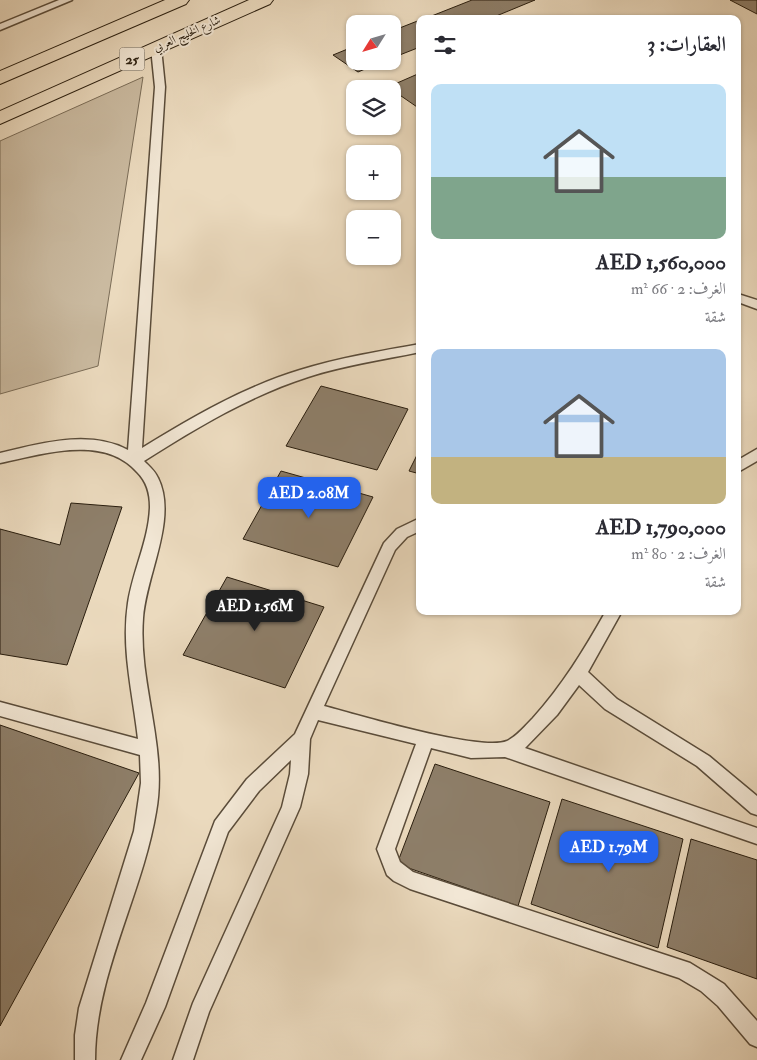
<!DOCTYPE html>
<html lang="ar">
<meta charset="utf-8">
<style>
body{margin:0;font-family:"IM FELL Double Pica",Amiri,serif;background:#f7f7f7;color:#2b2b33;direction:rtl;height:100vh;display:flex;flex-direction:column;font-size:19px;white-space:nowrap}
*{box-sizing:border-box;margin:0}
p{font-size:16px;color:#7c7c81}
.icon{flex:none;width:28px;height:28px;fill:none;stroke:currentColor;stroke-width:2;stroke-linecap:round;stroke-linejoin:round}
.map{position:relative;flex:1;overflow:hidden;direction:ltr}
.sheet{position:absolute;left:416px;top:15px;width:325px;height:600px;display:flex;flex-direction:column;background:#fff;border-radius:10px;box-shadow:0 1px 4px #0004;direction:rtl}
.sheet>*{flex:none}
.needle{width:32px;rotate:233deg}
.fabs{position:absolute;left:346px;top:15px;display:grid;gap:10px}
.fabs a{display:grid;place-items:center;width:55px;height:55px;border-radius:10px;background:#fff;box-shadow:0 1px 4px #0004;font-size:25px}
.price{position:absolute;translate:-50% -42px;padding:0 11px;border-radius:10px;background:#2563eb;color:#fff;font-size:16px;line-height:32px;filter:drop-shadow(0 1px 2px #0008)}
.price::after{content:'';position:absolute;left:50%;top:30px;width:15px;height:11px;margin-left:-8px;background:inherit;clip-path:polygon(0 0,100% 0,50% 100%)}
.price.active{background:#222;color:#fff}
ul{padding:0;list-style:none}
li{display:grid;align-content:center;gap:10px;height:265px;padding:0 15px}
li span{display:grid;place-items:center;height:155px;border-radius:10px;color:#555}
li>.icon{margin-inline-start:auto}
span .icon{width:90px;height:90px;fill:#fffc;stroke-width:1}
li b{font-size:21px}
h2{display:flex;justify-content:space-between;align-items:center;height:60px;padding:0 15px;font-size:21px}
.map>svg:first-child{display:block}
</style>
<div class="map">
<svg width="757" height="1060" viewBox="0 0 757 1060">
<rect width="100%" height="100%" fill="#ebdabe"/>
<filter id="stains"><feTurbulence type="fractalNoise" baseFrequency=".004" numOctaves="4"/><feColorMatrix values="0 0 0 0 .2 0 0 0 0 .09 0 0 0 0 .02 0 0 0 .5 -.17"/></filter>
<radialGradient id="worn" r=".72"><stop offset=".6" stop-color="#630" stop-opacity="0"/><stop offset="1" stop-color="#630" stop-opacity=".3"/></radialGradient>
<polygon fill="#cabaa0" stroke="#7a6c57" points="143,77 98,366 0,394 0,141"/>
<g fill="#8e7f6a" stroke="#291d0e">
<polygon points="472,0 535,0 489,19 424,19"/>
<polygon points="730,0 757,0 757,14"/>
<polygon points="420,20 420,47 392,58 392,31"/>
<polygon points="355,46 355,61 384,61 358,72 333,55"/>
<polygon points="420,73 420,109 388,87"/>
<polygon points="321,386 408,409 377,470 286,446"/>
<polygon points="420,449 420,474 409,471"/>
<polygon points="281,471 373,497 338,567 243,539"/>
<polygon points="71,503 122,507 67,665 0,654 0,529 60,545"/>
<polygon points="227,577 324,607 285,688 183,655"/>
<polygon points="0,725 139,773 0,1026"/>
<polygon points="435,764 550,802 518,906 397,864"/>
<polygon points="562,799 683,839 658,948 531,904"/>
<polygon points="691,839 757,860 757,979 667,947"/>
</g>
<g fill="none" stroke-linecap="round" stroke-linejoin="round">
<g stroke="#5a4c3a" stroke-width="3">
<g id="service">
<polygon points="59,0 72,0 0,30 0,24"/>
<path d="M156,45l5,3 4,39 -23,361c50,-31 102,-61 158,-78 39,-12 80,-19 120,-26v8c-38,8 -76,13 -112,25 -59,19 -112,51 -164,84 5,5 11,10 14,17 20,40 -12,97 -15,140 -5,66 25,129 13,194 -14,84 -61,162 -61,248h-20v-25l4,-27 55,-177 7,-48 -1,-28 -140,-39v-14l138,37c-5,-45 -17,-90 -10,-136 5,-33 21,-63 22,-96 0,-14 -3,-25 -13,-35 -33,-38 -95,-18 -137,-9v-10c39,-9 89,-24 128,-3l27,-363 -4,-39z"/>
<polygon points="738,294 757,300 757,309 738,302"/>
<polygon points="757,449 757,461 738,472 738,460"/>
<path d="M420,518v13l-13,6 -12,13 -71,156c34,9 157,46 183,35 10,-5 18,-15 26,-23 29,-32 51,-68 73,-107h16l-34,61 29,27 92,57 48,40v19l-6,-2 -54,-47 -92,-57 -26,-24 -22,30 -32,33 232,80v16l-252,-87 -34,1 -40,-10 -36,101 5,13 13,10 277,91 34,21 33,37v26l-7,-3 -32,-38 -17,-15 -22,-13 -269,-89 -16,-8 -7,-6 -10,-26 39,-105 -98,-24 -8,19 -2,35 -8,33 -91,205 -16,48h-20l20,-57 89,-196 8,-33 1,-14 -32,31 -31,41 -63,175 -24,53h-20l25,-57 69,-182 32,-42 48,-45 89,-191 13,-14z"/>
</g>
</g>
<g stroke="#291d0e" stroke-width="2">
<g id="primary">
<polygon points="165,0 189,0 186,4 0,84 0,71"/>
<polygon points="249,0 273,0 270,4 0,124 0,111"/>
</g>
</g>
<use href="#service" fill="#f2e7d5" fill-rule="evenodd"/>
<use href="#primary" fill="#ebdabe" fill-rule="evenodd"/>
</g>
<g text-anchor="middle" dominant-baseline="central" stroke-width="4" stroke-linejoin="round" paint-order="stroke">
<g font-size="12" fill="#291d0e" stroke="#f2e7d5">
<text transform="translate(187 34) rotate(-24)">شارع الخليج العربي</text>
</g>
<rect fill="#f2e7d5" stroke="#655a4a" stroke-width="1" x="119.5" y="47.5" width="25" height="23" rx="4"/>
<g font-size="14" font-weight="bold" fill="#291d0e">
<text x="132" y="59">25</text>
</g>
</g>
<rect width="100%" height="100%" filter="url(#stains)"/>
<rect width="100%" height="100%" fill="url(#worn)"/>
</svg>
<div class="fabs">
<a><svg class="needle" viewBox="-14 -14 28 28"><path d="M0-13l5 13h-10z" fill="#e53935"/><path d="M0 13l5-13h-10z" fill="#7c7c81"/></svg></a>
<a><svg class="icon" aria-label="layers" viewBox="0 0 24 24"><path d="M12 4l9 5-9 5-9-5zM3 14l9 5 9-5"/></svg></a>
<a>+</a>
<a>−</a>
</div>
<b class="price" style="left:309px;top:519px">AED 2.08M</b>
<b class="price active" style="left:255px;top:632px">AED 1.56M</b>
<b class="price" style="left:609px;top:873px">AED 1.79M</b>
<section class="sheet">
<h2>العقارات: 3<svg class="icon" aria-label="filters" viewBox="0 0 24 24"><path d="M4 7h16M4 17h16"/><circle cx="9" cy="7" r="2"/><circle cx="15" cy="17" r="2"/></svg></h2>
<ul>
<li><span style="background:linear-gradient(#bfe0f5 60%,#7fa58c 0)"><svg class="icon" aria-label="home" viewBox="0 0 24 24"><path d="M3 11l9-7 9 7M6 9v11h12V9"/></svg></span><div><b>AED 1,560,000</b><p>الغرف: 2 · 66 m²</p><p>شقة</p></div></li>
<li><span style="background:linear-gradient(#a9c7e8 70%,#c2b280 0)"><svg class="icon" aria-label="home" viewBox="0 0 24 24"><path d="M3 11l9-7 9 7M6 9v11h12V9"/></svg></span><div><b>AED 1,790,000</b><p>الغرف: 2 · 80 m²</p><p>شقة</p></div></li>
</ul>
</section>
</div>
